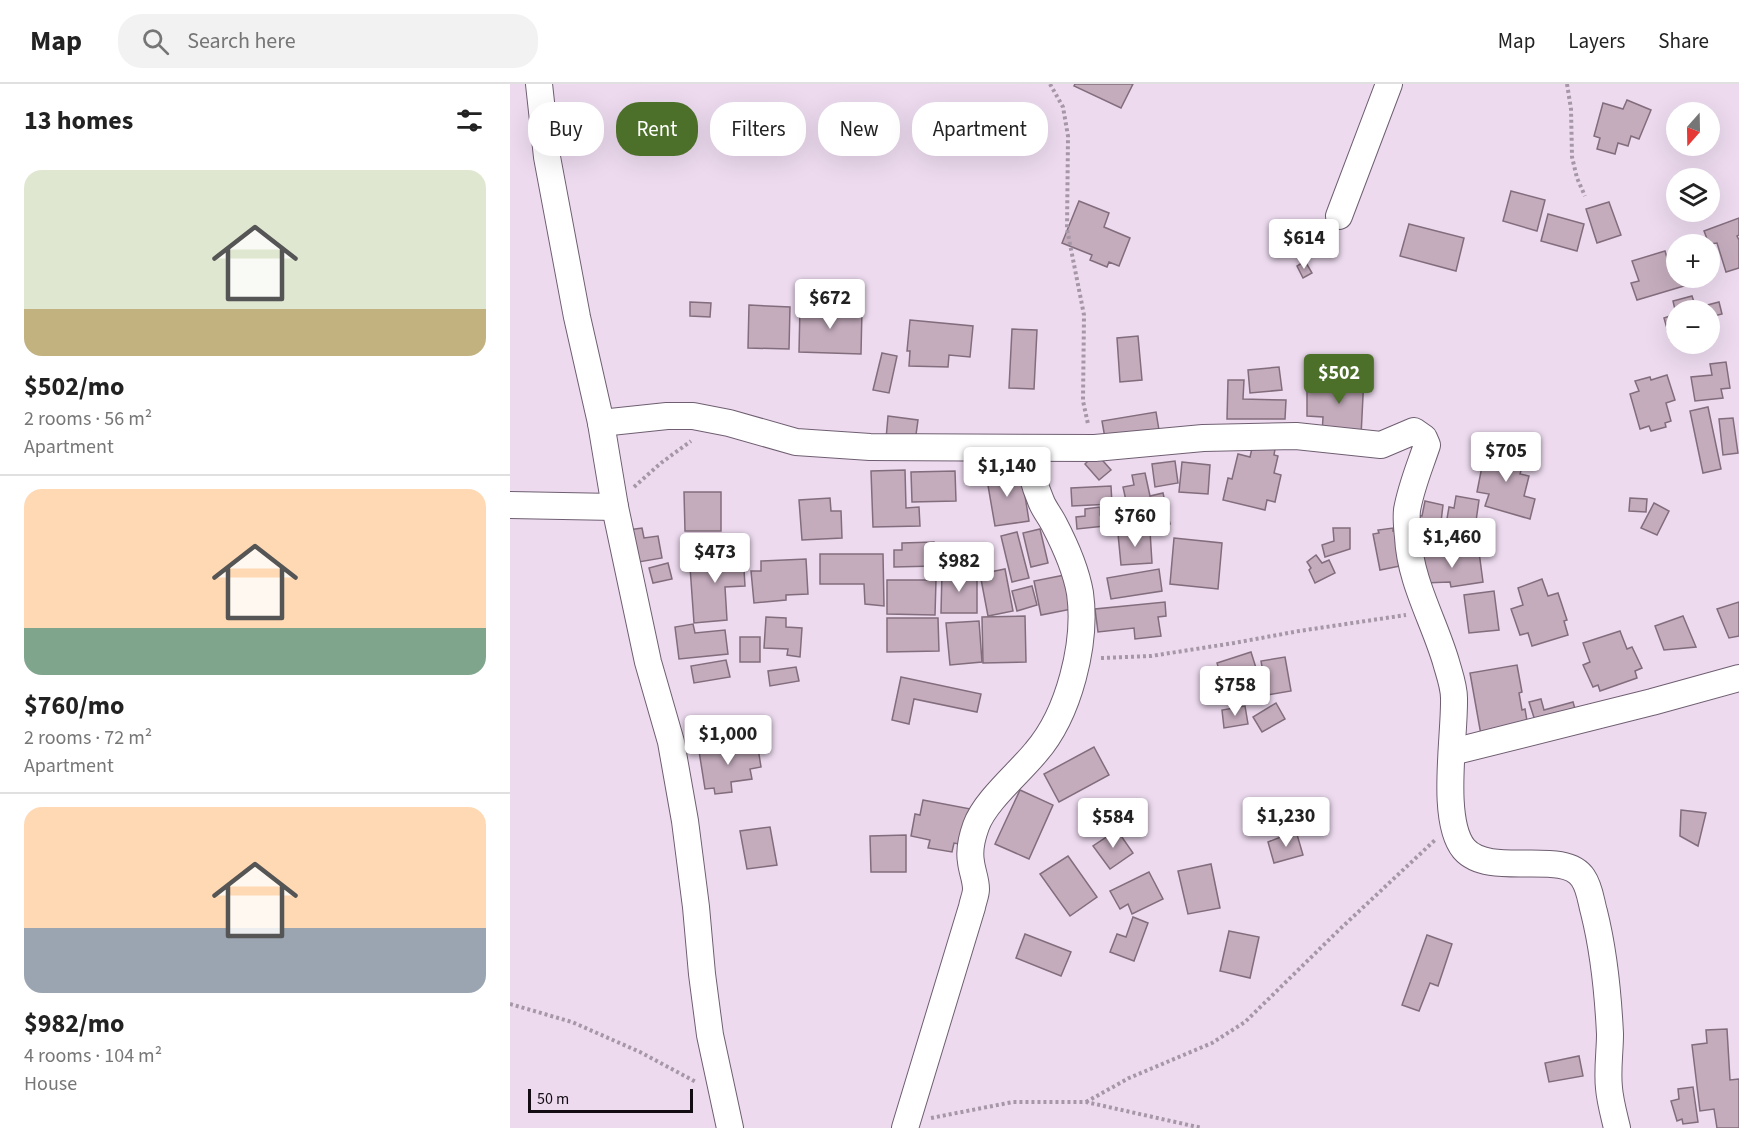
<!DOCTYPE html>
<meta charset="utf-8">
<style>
body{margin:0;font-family:"Source Sans 3",sans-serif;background:#f2f2f2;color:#222;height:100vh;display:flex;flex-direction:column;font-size:22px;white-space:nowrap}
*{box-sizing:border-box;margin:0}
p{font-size:20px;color:#767676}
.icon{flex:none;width:33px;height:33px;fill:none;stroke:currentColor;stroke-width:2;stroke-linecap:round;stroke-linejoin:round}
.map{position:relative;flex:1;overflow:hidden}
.side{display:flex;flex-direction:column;background:#fff;width:510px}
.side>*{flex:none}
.top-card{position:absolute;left:18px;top:18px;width:570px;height:54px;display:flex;gap:12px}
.needle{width:39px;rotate:200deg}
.controls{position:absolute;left:1156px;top:18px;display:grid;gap:12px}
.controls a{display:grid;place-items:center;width:54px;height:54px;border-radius:50%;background:#fff;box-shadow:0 6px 24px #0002;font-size:30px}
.scale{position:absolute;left:18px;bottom:15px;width:165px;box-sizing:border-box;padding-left:6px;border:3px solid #130c13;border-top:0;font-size:16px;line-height:21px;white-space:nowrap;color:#130c13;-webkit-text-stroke:4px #eddaef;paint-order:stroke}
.price{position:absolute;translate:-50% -51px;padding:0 14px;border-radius:6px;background:#fff;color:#222;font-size:20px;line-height:39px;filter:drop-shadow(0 2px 3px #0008)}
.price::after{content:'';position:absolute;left:50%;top:36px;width:18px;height:14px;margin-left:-9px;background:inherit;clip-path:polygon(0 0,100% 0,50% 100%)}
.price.on{background:#4c7029;color:#fff}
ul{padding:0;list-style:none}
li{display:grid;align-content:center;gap:12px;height:318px;padding:0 24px}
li+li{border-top:2px solid #e0e0e0}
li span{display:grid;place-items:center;height:186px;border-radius:18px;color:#555}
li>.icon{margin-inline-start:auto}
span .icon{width:108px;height:108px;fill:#fffc;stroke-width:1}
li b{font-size:26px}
h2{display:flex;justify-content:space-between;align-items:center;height:72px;padding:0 24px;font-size:26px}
.chip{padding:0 21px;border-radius:24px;background:#fff;box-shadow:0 6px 24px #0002;font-size:21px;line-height:54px}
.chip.on{background:#4c7029;color:#fff}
header{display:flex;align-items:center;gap:36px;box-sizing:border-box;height:84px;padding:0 30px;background:#fff;border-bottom:2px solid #e0e0e0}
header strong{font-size:28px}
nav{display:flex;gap:33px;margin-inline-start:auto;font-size:21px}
.search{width:420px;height:54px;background:#f2f2f2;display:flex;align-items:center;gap:15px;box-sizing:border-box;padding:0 21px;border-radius:24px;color:#767676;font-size:22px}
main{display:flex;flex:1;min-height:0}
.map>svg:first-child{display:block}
</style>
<header>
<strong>Map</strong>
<div class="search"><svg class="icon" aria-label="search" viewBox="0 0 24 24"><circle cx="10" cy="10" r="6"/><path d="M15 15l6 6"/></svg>Search here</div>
<nav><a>Map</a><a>Layers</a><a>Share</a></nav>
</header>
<main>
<section class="side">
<h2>13 homes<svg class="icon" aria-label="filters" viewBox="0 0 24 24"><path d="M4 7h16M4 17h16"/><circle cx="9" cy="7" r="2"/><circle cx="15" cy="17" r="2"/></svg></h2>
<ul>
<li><span style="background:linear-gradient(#dfe7d0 75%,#c2b280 0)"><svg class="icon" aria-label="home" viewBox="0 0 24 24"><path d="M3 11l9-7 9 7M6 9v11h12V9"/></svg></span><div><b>$502/mo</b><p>2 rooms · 56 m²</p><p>Apartment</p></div></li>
<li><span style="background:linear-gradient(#ffd9b3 75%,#7fa58c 0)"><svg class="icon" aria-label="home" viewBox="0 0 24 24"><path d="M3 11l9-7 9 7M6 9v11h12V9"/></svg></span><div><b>$760/mo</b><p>2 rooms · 72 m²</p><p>Apartment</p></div></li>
<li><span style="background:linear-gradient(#ffd9b3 65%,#9aa5b1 0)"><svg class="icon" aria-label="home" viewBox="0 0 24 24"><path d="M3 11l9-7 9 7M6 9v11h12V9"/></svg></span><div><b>$982/mo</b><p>4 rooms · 104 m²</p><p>House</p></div></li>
</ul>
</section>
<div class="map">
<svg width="1229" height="1044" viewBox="0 0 1229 1044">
<rect width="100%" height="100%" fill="#eddaef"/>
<g fill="#c4acbd" stroke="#826d7c" stroke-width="1.5">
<polygon points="565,0 623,0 611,24 564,2"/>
<polygon points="1117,16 1141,26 1129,55 1121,52 1118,62 1108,59 1105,70 1087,65 1090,54 1084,52 1093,19 1113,25"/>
<polygon points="1001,107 1035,116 1027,147 993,137"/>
<polygon points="569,117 599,129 594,143 620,154 609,182 599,178 597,183 580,176 582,171 552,159"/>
<polygon points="1099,118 1111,151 1087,159 1076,125"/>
<polygon points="1038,130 1074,140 1067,167 1031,157"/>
<polygon points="1229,134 1229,151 1227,152 1229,156 1229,184 1216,188 1207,159 1199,160 1194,147"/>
<polygon points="899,140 954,154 946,187 890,172"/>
<polygon points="1155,167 1161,188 1167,186 1167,194 1172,194 1174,202 1127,216 1121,199 1129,197 1122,177"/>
<polygon points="795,177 802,189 793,194 787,182"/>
<polygon points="1182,212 1186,224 1209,218 1212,230 1200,233 1200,226 1167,226 1167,253 1160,255 1154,234 1166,230 1163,217"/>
<polygon points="180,218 201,219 200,233 180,232"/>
<polygon points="239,221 280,223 279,265 238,264"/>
<polygon points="290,223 352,225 351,270 289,268"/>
<polygon points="400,236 463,242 460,273 439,271 438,283 399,282 400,267 397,267"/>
<polygon points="502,245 527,246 524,305 499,304"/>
<polygon points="628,252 632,296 610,298 607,254"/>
<polygon points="372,269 387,272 379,309 363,306"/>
<polygon points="1216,278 1220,304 1211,305 1213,314 1185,317 1181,293 1202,291 1200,280"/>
<polygon points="769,283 772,306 740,309 738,286"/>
<polygon points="815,290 854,292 851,352 812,351 813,333 797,332 797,307 814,308"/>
<polygon points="1157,291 1165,316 1156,319 1161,337 1155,339 1156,343 1141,347 1139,342 1130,345 1120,310 1129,307 1125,297 1140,293 1141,296"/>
<polygon points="718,296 734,296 733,315 776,316 775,335 717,335"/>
<polygon points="1198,323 1211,385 1193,389 1180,327"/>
<polygon points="646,328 650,352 596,360 592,337"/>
<polygon points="378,332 408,336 405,358 376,355"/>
<polygon points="1223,334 1228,369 1213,371 1209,335"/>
<polygon points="743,360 765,365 764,371 768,372 764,389 771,391 765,418 757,416 755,426 713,416 718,394 722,395 728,370 740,373"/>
<polygon points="993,363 1016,369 1010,390 1019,392 1014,412 1025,415 1020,435 975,422 979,410 967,408 975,367 991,370"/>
<polygon points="586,369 601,386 589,396 575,380"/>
<polygon points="665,377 668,399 645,403 642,380"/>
<polygon points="672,378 700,381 698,410 669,408"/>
<polygon points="395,386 396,424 409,423 410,442 363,443 361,387"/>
<polygon points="505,386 507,394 512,393 519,437 485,442 476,390"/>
<polygon points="445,387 446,417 402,418 401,388"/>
<polygon points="635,389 640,412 653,409 660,440 641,444 638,431 620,435 613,403 624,401 622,391"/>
<polygon points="601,402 602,420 562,422 561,404"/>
<polygon points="174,408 211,408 211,447 175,447"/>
<polygon points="946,412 969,416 962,465 938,462 939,453 934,452 939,423 944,424"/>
<polygon points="320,414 321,427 331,427 332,454 292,456 289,416"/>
<polygon points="1120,414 1137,415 1136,428 1119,427"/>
<polygon points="915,417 933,421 928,464 901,461 905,431 912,432"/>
<polygon points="1144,419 1159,427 1147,451 1131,444"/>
<polygon points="590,423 590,431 603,430 604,441 567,445 566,433 575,432 575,425"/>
<polygon points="132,444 134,454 148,452 152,474 123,479 118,446"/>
<polygon points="823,444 840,444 840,465 815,473 812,461 824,457"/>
<polygon points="883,444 883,447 889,445 895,481 870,486 863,450 869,449 868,446"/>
<polygon points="530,445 538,479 521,483 513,449"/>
<polygon points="640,447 642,479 611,481 608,450"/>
<polygon points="507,448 519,494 502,498 491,452"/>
<polygon points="664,454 712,459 708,505 660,500"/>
<polygon points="424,458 425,482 384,483 384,466 392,466 392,459"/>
<polygon points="215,460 216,470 233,469 235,502 215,503 217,536 184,539 180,483 199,482 198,461"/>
<polygon points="941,468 941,473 969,468 973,498 941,503 940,498 913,499 911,470"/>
<polygon points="310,470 373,470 374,522 355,520 354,500 310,500"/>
<polygon points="806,471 812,479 819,476 825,489 805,499 799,486 801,484 797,478"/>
<polygon points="296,475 298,510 276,511 276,516 244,519 241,487 251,487 251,477"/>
<polygon points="158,479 162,495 143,499 139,484"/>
<polygon points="495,485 503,527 478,532 470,490"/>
<polygon points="649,485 652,507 601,515 597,494"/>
<polygon points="432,488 467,488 467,529 431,529"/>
<polygon points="560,490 567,524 531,531 524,497"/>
<polygon points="1032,495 1038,512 1048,509 1057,536 1054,537 1058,551 1022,562 1018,549 1010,551 1001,525 1013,521 1008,504"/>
<polygon points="377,496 426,496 425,531 377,530"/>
<polygon points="522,502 527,521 507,527 502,507"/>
<polygon points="984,507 989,546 959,549 954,511"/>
<polygon points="655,518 656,532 648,533 651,552 625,555 624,544 588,548 585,525"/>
<polygon points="1229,518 1229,552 1219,554 1207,525"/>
<polygon points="515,532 516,578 473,579 472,533"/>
<polygon points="1173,532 1186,563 1154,566 1145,542"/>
<polygon points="256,533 276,534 276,543 292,544 290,573 277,571 278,565 254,564"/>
<polygon points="377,534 428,534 429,567 377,568"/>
<polygon points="469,537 472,578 440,581 436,539"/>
<polygon points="183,540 185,549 215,546 218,570 169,575 165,543"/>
<polygon points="1110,547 1117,565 1122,563 1132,584 1125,587 1127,594 1090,607 1088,601 1083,603 1073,581 1080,578 1073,559"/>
<rect x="230" y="553" width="20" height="25"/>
<polygon points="741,568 752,603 734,609 729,594 713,599 707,579"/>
<polygon points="775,573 781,607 757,611 751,577"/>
<polygon points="216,576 220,593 184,599 181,582"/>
<polygon points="1007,581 1012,608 1009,609 1012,626 1015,625 1018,643 971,651 960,589"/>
<polygon points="286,583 289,597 260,602 258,587"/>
<polygon points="391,593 471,610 467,628 404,615 399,640 382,636"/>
<polygon points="1031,615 1034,626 1063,618 1068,635 1028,646 1019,618"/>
<polygon points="766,619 775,635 752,648 743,633"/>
<polygon points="735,622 738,640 714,644 712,626"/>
<polygon points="237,660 238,666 248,664 251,683 240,685 242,695 221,698 222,708 205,710 204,704 195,705 189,667"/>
<polygon points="584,663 599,691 549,718 534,690"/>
<polygon points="510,706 543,721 519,775 485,760"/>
<polygon points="413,716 466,726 460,762 444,759 442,768 418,764 420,756 401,752 405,730 410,731"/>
<polygon points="1171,726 1196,729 1188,762 1170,752"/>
<polygon points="260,743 267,781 237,785 230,747"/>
<polygon points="607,746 623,769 600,785 583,762"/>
<polygon points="786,747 793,771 764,779 758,758"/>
<polygon points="396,751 396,788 361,788 360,752"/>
<polygon points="558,772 587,813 560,832 530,790"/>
<polygon points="701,780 710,824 678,830 668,787"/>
<polygon points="639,788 653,815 622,830 618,820 610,825 600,807"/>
<polygon points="623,833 638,839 624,877 600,868 607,850 616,853"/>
<polygon points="719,847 749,853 740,894 710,887"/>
<polygon points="515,850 561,868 551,892 506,874"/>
<polygon points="917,851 942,860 928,902 920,899 909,927 892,921"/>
<polygon points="1217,945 1220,996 1229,995 1229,1044 1207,1044 1204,1025 1190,1027 1182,961 1197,959 1196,946"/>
<polygon points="1069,972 1073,992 1039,998 1035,979"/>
<polygon points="1183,1003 1188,1038 1173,1040 1172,1035 1167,1037 1161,1017 1169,1015 1168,1005"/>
</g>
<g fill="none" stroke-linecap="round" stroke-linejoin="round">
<g stroke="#6f5e71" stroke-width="28">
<g id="minor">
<polyline points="29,0 37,73 67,233 91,339 105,423 138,578 161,658 175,737 186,823 192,890 200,951 220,1044"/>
<polyline points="829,132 879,0"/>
<path d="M91,339l66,-7h26l36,7 67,19 74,5 225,1 108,-10 93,-2 85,9 33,-14 10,7 3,7c-7,21 -16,42 -20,65 -1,9 0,18 1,27 2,44 26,84 38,125 3,11 8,24 8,36 1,38 -14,122 10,151 26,30 100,-1 119,29 7,10 8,24 11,34 10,40 14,81 16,122 0,18 -3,36 -1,54 1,13 5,27 8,40"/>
<polyline points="0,421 105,423"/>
<polyline points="942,668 1142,618 1229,594"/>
<path d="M395,1044l67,-221c1,-6 4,-12 4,-18 0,-9 -4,-18 -5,-27 -2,-11 1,-25 5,-36 9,-25 43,-53 60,-74 33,-38 51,-109 44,-159 -4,-23 -15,-48 -26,-69 -4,-8 -10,-15 -13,-23 -8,-18 -11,-35 -14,-53"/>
</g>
</g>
<g stroke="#a697a7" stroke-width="4" stroke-dasharray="3 3" stroke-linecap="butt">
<polyline points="540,0 553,23 558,52 557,145 574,231 573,317 578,340"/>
<polyline points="1057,0 1061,25 1062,73 1067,94 1075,112"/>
<polyline points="124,403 151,379 181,357"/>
<polyline points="591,574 641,572 724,559 789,547 896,531"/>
<polyline points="0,920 62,938 130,968 186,998"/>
<polyline points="576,1018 619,994 702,959 735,938 830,845 925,756"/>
<polyline points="421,1034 503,1018 576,1018 692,1044"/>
</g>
<use href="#minor" stroke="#fff" stroke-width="26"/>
</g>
</svg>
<div class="controls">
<a><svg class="needle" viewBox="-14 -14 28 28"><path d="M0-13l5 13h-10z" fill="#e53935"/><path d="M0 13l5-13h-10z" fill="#767676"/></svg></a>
<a><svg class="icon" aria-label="layers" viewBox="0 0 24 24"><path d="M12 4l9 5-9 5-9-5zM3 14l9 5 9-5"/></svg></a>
<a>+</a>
<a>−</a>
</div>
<div class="scale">50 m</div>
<b class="price" style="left:794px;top:186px">$614</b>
<b class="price" style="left:320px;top:246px">$672</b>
<b class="price on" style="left:829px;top:321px">$502</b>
<b class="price" style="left:996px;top:399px">$705</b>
<b class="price" style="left:497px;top:414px">$1,140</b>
<b class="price" style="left:625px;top:464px">$760</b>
<b class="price" style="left:942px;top:485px">$1,460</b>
<b class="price" style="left:205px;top:500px">$473</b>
<b class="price" style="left:449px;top:509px">$982</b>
<b class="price" style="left:725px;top:633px">$758</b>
<b class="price" style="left:218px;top:682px">$1,000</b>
<b class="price" style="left:776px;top:764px">$1,230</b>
<b class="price" style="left:603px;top:765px">$584</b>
<div class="top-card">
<a class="chip">Buy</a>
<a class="chip on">Rent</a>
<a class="chip">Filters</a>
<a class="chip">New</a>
<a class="chip">Apartment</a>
</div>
</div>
</main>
